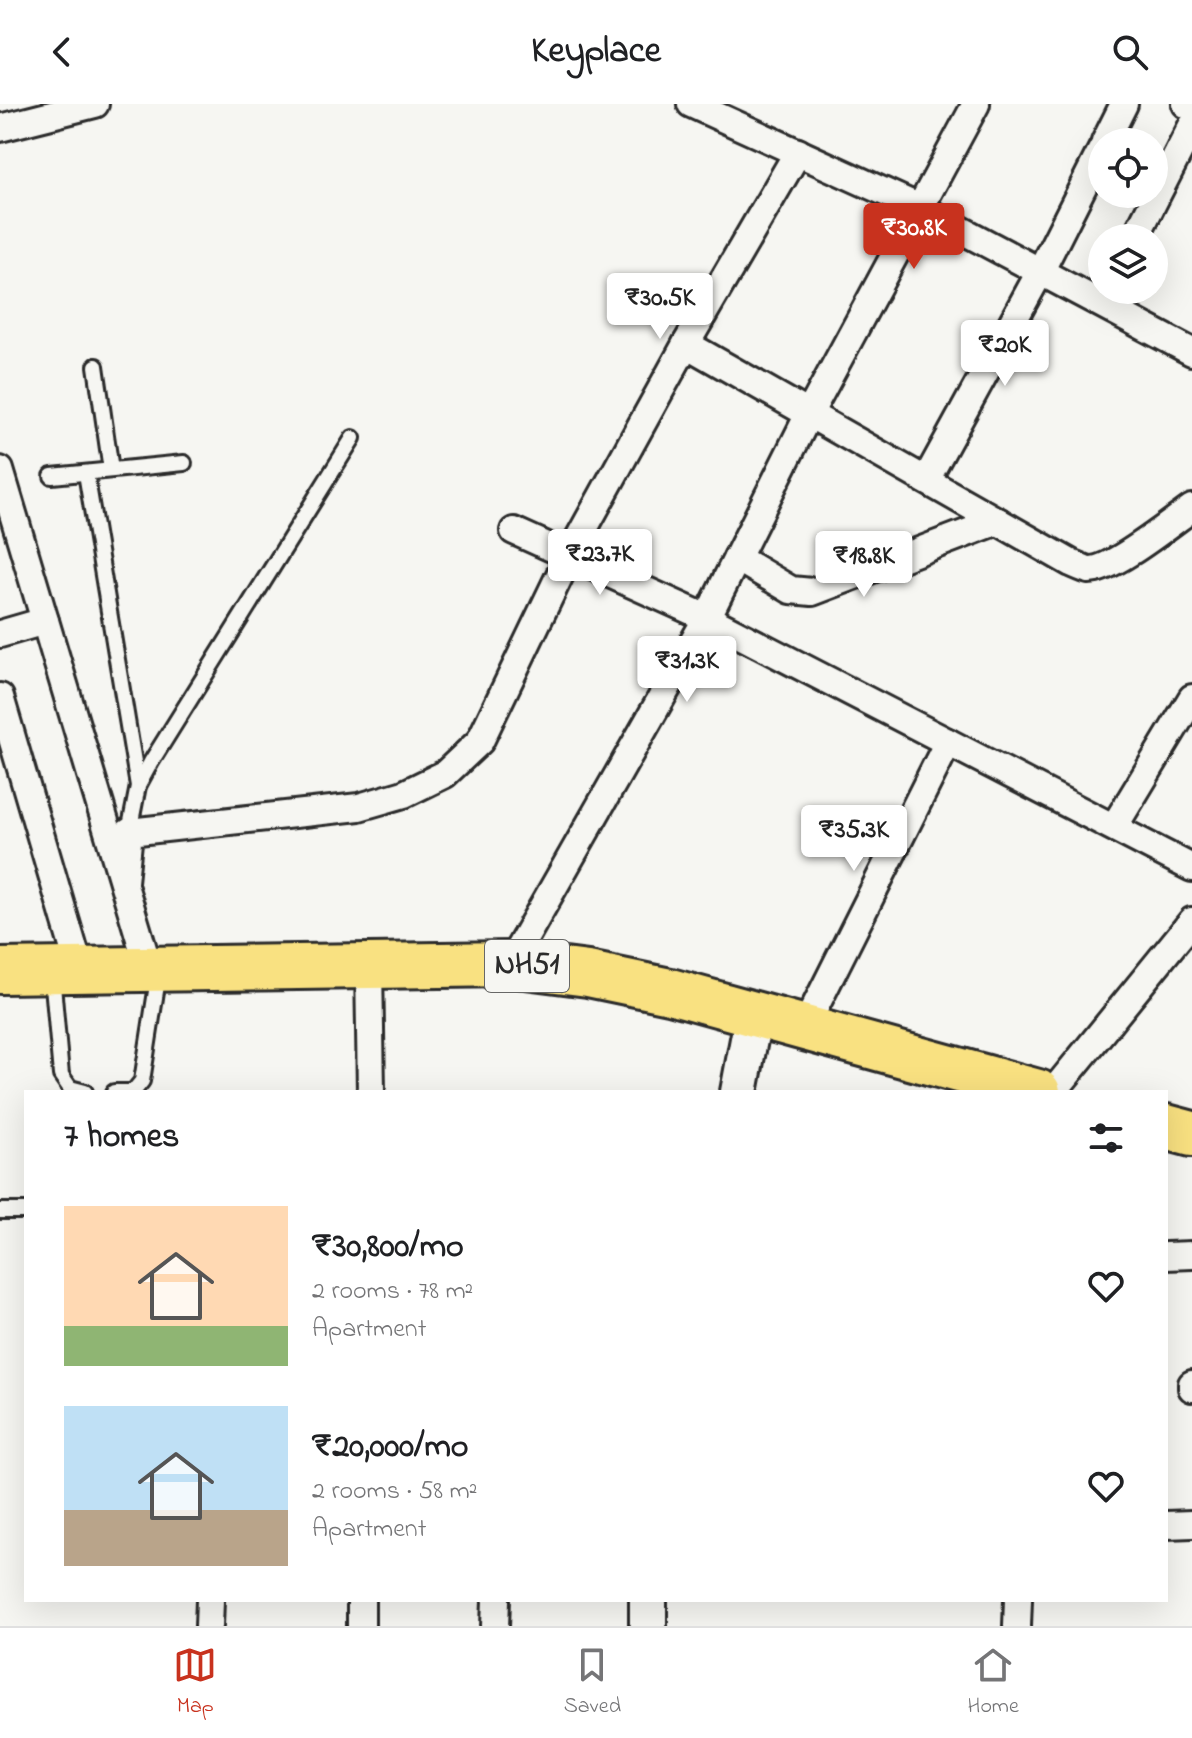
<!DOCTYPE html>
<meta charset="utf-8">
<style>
body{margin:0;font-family:"Indie Flower",sans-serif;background:#f2f2f2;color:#202124;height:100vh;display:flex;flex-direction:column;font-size:30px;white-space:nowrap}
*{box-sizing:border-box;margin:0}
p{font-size:26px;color:#757577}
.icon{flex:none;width:44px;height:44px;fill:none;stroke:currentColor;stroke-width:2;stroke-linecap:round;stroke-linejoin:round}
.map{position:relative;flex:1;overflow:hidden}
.sheet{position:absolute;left:24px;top:986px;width:1144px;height:512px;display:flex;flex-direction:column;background:#fff;border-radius:0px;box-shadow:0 8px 32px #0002}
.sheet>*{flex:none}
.controls{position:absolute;left:1088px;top:24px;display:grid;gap:16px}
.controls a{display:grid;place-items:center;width:80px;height:80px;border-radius:50%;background:#fff;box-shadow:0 8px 32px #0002;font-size:40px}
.price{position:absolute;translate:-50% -68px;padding:0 18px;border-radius:8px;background:#fff;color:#222;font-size:26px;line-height:52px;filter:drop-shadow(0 2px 4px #0008)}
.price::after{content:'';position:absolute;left:50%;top:48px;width:24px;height:18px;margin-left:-12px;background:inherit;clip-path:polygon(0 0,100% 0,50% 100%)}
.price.on{background:#c8321e;color:#fff}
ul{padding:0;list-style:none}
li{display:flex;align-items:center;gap:24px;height:200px;padding:0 40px}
li span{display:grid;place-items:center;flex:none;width:224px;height:160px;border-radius:0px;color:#555}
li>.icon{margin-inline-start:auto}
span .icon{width:96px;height:96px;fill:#fffc;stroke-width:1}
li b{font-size:34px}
h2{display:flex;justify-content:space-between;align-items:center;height:96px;padding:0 40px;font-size:34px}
header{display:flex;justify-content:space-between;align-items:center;height:104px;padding:0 40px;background:#fff;font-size:36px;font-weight:700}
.tab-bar{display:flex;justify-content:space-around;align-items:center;height:112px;border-top:2px solid #e0e0e0;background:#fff;font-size:22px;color:#757577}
.tab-bar a{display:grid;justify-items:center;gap:4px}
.tab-bar .on{color:#c8321e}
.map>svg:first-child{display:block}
</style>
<header><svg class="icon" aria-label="back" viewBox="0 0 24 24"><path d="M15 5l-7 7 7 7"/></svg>Keyplace<svg class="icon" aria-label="search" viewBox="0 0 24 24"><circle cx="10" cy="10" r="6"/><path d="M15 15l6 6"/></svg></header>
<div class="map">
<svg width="1192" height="1522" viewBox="0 0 1192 1522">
<rect width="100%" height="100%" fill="#f6f6f2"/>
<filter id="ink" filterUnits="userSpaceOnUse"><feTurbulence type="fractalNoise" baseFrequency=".0125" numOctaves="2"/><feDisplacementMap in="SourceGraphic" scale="16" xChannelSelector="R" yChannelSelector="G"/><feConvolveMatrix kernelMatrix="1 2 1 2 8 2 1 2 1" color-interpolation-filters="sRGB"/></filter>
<g filter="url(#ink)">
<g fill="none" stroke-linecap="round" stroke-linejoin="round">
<g stroke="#2b2b2b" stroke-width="20">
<g id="lane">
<polyline points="96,262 111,366"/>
<polyline points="86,369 138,682"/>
<polyline points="52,372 184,359"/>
<polyline points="129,728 138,682 151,658 353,334"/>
<polyline points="52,870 61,971 70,984 85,988"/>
<polyline points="114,988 133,988 142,977 159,868"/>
<polyline points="0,1107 26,1107"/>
</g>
</g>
<g stroke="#2b2b2b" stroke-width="32">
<g id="street">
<polyline points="691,0 920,104 1192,248"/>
<polyline points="1186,0 1192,3"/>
<polyline points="0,24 95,0"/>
<polyline points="1105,38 1124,0"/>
<polyline points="1135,134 1192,22"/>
<path d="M686,240l385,219c5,2 13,6 18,7 23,1 83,-48 103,-62"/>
<polyline points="0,366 149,865"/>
<polyline points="926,376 1040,168 1102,45"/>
<polyline points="514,427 707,514 1192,764"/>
<polyline points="737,454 791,486 812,488 998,417"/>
<polyline points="0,530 45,517"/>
<polyline points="0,593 80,866"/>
<polyline points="1114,723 1192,594"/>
<polyline points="124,778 129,728 359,703 404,690 445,670 480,637 569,452 686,240 798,48"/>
<polyline points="510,860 707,514 809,310 976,0"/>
<polyline points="369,862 371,988"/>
<polyline points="805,923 948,638"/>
<polyline points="1053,988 1192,817"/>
<polyline points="1166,1152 1192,1151"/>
<polyline points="1192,1280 1192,1284"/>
<polyline points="1166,1421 1192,1420"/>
<polyline points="361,1496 361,1522"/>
<polyline points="209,1522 210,1496"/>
<polyline points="495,1522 496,1496"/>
<polyline points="1017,1522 1018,1496"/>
</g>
</g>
<g stroke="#2b2b2b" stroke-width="42">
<g id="secondary">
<polyline points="739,988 754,909"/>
<polyline points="648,1496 648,1522"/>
</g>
</g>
<g stroke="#2b2b2b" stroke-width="50">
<g id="highway">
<polyline points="0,867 510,860 588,870 670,887 1038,988"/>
<polyline points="1166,1023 1192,1030"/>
</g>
</g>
<use href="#lane" stroke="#f6f6f2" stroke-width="14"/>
<use href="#street" stroke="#f6f6f2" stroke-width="26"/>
<use href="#secondary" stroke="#f6f6f2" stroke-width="36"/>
<use href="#highway" stroke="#f9e181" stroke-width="44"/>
</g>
</g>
<g text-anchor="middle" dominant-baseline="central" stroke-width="6" stroke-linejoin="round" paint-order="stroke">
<rect fill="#f6f6f2" stroke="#686867" stroke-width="2" x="485" y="836" width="84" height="52" rx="6"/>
<g font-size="30" font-weight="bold" fill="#2b2b2b">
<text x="527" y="862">NH51</text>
</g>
</g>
</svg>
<div class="controls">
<a><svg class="icon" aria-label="locate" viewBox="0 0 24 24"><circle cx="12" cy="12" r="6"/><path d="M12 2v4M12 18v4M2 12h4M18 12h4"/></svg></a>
<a><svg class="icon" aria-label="layers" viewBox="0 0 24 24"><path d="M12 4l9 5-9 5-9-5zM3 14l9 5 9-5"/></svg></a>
</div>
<b class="price on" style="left:914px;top:167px">₹30.8K</b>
<b class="price" style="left:660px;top:237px">₹30.5K</b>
<b class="price" style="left:1005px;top:284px">₹20K</b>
<b class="price" style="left:600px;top:493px">₹23.7K</b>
<b class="price" style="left:864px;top:495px">₹18.8K</b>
<b class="price" style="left:687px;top:600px">₹31.3K</b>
<b class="price" style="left:854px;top:769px">₹35.3K</b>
<section class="sheet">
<h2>7 homes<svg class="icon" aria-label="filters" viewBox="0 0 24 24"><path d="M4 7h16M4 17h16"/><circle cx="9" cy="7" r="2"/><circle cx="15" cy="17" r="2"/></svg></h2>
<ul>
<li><span style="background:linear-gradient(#ffd9b3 75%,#8fb573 0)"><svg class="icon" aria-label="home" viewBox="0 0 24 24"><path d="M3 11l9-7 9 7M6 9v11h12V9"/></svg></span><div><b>₹30,800/mo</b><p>2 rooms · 78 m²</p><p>Apartment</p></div><svg class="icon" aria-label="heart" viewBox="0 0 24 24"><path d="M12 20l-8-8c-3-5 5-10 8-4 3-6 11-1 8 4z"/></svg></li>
<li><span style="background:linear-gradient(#bfe0f5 65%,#b9a48a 0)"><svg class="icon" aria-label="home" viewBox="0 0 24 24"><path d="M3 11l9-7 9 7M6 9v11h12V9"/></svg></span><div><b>₹20,000/mo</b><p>2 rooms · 58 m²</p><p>Apartment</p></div><svg class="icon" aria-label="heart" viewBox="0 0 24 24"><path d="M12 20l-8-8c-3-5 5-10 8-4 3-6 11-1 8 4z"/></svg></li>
</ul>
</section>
</div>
<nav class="tab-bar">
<a class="on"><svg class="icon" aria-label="map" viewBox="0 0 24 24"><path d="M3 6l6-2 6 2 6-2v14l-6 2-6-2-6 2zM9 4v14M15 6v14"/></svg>Map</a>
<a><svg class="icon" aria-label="saved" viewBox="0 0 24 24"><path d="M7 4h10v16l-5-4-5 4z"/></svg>Saved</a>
<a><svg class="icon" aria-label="home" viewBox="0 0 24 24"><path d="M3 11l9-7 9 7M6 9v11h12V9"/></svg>Home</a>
</nav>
